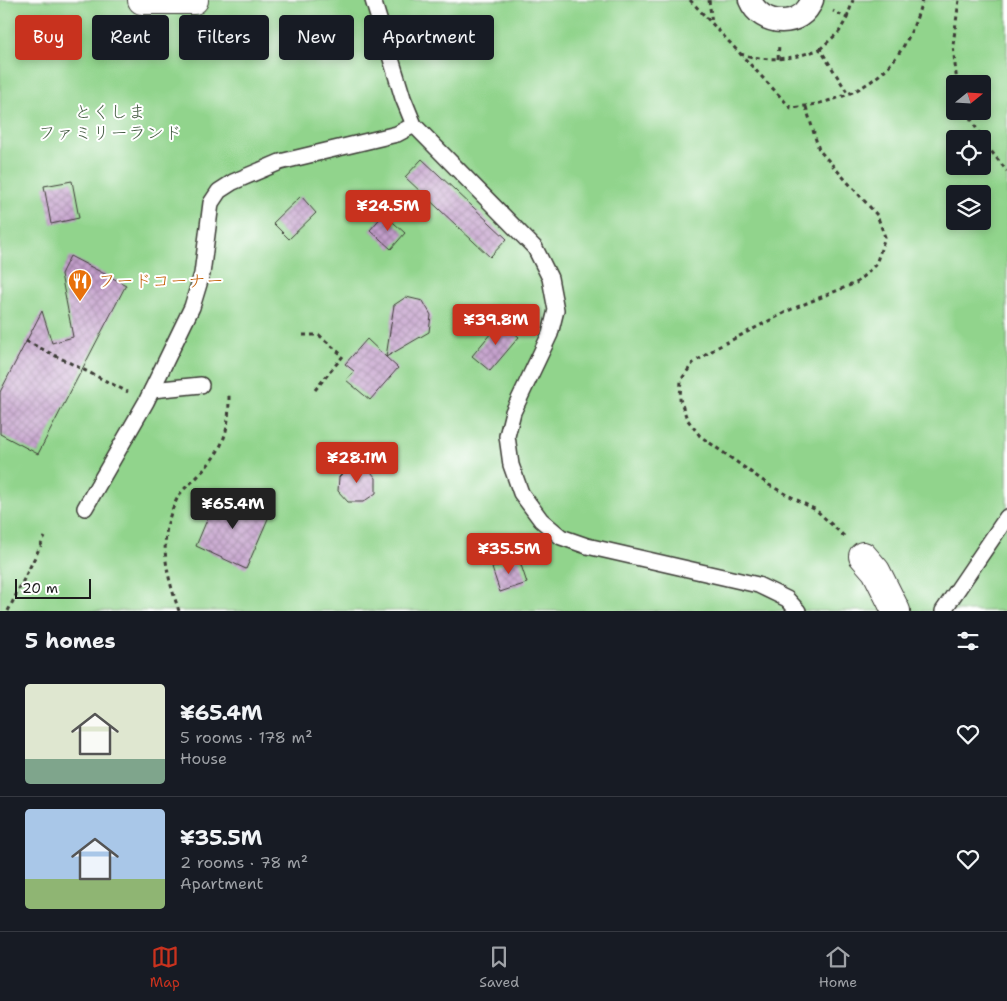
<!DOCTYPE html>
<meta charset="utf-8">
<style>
body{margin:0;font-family:"Shantell Sans","Klee One",sans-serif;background:#20242c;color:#f1f3f6;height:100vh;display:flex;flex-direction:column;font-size:19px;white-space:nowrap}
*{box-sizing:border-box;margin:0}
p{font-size:16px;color:#9ea1a6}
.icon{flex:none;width:28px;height:28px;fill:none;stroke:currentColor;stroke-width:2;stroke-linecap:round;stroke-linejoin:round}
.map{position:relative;height:611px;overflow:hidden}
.drawer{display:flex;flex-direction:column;background:#171b24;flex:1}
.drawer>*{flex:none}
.hud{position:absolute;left:15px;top:15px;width:500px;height:45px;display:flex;gap:10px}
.needle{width:32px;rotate:72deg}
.controls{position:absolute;left:946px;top:75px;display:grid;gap:10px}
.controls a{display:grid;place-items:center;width:45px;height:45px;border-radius:5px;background:#171b24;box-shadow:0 2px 8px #0003;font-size:25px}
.scale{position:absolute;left:15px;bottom:12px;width:76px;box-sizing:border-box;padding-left:5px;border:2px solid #1c1c1c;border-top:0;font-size:14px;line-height:18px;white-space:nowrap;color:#1c1c1c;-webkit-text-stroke:4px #fff;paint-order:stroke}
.price{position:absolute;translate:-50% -42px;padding:0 11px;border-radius:5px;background:#c8321e;color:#fff;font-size:16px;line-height:32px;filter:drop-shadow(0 1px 2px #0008)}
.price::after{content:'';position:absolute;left:50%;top:30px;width:15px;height:11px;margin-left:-8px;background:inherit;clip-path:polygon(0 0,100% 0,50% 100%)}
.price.active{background:#222;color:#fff}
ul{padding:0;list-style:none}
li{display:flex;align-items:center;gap:15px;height:125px;padding:0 25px}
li+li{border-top:1px solid #363941}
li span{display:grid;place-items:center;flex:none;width:140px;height:100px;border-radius:5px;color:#555}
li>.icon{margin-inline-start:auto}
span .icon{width:60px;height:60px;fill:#fffc;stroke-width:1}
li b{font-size:21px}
h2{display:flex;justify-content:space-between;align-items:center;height:60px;padding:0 25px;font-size:21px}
.chip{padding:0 18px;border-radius:5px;background:#171b24;box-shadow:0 2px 8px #0003;font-size:18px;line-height:45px}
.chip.active{background:#c8321e;color:#fff}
.dock{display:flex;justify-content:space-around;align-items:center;height:70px;border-top:1px solid #363941;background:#171b24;font-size:14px;color:#9ea1a6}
.dock a{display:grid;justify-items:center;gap:2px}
.dock .active{color:#c8321e}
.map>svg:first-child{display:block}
</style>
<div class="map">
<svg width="1007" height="611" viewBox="0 0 1007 611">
<defs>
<pattern id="building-cross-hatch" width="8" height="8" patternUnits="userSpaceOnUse" patternTransform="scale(1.25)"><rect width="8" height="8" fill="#c29eca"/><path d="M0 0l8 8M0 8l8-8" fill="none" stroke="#9d80a3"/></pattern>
</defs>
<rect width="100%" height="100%" fill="#fff"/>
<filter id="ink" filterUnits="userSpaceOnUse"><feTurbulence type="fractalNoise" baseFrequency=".02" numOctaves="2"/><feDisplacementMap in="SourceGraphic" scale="10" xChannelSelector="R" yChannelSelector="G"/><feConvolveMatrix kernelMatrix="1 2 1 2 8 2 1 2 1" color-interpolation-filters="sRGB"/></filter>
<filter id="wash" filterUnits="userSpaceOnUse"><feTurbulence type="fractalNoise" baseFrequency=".0096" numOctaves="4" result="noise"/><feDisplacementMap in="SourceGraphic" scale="20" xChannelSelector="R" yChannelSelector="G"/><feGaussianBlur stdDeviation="1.12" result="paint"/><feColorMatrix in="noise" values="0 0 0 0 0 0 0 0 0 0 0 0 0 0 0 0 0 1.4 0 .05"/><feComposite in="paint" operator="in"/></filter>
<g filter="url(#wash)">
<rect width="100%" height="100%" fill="#ece3c3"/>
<path fill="#91d48c" stroke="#567854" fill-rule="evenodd" d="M0,0h1007v611h-1007zM955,84h27v27h-27zM955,139h27v27h-27zM955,194h27v27h-27z"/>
<g id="blocks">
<g fill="url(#building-cross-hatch)">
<polygon points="422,159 507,239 490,257 405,177"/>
<polygon points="72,181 79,218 51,224 44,186"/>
<polygon points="301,196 316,213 289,239 273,223"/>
<polygon points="384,214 405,233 391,249 370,230"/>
<polygon points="70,256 126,285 38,454 0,434 0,392 42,311 52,343 73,337 61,274"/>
<polygon points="406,297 423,301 431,315 429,332 386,357 398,368 370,400 346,380 354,371 345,364 367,339 386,357 394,305"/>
<polygon points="501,321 519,337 490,371 472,356"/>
<polygon points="350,466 366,466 376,478 376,493 363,502 348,502 338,491 339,477"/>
<polygon points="219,491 270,514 246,569 196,546"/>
<polygon points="519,559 527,583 500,592 492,568"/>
</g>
</g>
</g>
<g filter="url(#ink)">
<use href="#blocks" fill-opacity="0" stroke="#3b3a35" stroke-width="1"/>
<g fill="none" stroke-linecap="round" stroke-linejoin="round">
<g stroke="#3b3a35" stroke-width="18">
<g id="service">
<polyline points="373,0 403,98 414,125 535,248 550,278 556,310 550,334 513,412 507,436 511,465 521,493 541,520 561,537 587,546 758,585 787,599 798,611"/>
<polyline points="152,390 201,385"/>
<polyline points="85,508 146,402 192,307 202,274 211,203 219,191 233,182 280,162 397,134 414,125"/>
<polyline points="943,611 1007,517"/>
</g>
</g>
<g stroke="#3b3a35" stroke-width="25">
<path id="pedestrian" d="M750,0c11,27 52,29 62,0"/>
</g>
<g stroke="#3b3a35" stroke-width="30">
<g id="minor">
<polyline points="142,0 194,0"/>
<polyline points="863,556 876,571 896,611"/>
</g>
</g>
<g stroke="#3b3a35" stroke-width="3" stroke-dasharray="4 4" stroke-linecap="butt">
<path d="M690,0l101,108c70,-8 113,-37 131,-108"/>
<polyline points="709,0 712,23"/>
<polyline points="847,18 853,0"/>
<polyline points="820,49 839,32 847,18 833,11"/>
<path d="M740,54c31,8 50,6 80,-5l29,46"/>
<polyline points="778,59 779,45"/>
<polyline points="957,84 953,45 959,0"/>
<polyline points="806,107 819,150 877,215 885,237 876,264 856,283 792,309 718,347 693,363 681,380 680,399 687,419 700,436 769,485 816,510 845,537"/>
<polyline points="966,111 987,146 1007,171"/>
<polyline points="303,335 319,335 343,356 315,390"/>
<polyline points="26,341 128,392"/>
<polyline points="8,611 45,537"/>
<path d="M179,611c-14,-41 -22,-74 -1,-114 5,-9 15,-15 21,-22 26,-28 30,-43 30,-80"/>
</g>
<use href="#service" stroke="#fff" stroke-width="15"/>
<use href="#pedestrian" stroke="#fff" stroke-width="22"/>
<use href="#minor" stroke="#fff" stroke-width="28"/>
</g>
</g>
<defs>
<g id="restaurant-pin" transform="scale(1.25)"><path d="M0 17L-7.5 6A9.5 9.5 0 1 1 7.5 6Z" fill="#e8710a" stroke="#fff"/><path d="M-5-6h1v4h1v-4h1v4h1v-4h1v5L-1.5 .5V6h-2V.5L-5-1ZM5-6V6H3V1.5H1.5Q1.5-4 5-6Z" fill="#fff"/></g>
</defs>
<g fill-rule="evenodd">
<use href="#restaurant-pin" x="80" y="281"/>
</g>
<g text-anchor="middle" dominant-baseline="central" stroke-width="4" stroke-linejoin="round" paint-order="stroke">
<g font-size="18" fill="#455c43" stroke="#fff">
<text x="110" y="112">とくしま<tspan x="110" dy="21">ファミリーランド</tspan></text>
</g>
<g font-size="18" fill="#c56008" stroke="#fff" text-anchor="start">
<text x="98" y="281">フードコーナー</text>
</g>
</g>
</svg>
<div class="controls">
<a><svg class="needle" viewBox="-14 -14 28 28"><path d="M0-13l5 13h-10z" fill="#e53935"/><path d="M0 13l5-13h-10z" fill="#9ea1a6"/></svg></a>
<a><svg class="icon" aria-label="locate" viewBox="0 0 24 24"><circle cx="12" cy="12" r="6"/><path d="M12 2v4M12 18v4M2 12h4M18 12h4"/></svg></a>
<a><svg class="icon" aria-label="layers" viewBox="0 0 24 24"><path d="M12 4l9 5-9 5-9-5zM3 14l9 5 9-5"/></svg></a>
</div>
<div class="scale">20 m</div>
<b class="price" style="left:388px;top:232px">¥24.5M</b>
<b class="price" style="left:496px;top:346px">¥39.8M</b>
<b class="price" style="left:357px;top:484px">¥28.1M</b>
<b class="price active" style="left:233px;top:530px">¥65.4M</b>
<b class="price" style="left:509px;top:575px">¥35.5M</b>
<div class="hud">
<a class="chip active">Buy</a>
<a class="chip">Rent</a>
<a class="chip">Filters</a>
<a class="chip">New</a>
<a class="chip">Apartment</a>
</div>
</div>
<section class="drawer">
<h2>5 homes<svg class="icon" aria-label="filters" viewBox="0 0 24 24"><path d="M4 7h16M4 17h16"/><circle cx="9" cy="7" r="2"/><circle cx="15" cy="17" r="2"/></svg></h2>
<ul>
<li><span style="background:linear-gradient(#dfe7d0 75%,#7fa58c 0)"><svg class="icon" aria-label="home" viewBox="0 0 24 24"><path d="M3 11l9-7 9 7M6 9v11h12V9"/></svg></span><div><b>¥65.4M</b><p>5 rooms · 178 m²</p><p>House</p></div><svg class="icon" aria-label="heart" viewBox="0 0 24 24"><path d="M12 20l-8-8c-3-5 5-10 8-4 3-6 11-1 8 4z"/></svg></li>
<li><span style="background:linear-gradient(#a9c7e8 70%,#8fb573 0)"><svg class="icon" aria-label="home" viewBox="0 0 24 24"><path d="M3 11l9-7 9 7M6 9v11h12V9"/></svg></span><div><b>¥35.5M</b><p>2 rooms · 78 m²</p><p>Apartment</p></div><svg class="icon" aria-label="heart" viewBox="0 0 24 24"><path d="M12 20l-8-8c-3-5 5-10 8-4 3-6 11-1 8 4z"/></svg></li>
</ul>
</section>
<nav class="dock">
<a class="active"><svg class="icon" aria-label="map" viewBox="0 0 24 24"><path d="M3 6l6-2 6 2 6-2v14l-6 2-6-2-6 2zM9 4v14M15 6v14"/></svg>Map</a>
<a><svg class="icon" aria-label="saved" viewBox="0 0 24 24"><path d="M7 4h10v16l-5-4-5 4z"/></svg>Saved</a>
<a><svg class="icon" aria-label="home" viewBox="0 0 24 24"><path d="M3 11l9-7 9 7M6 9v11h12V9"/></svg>Home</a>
</nav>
